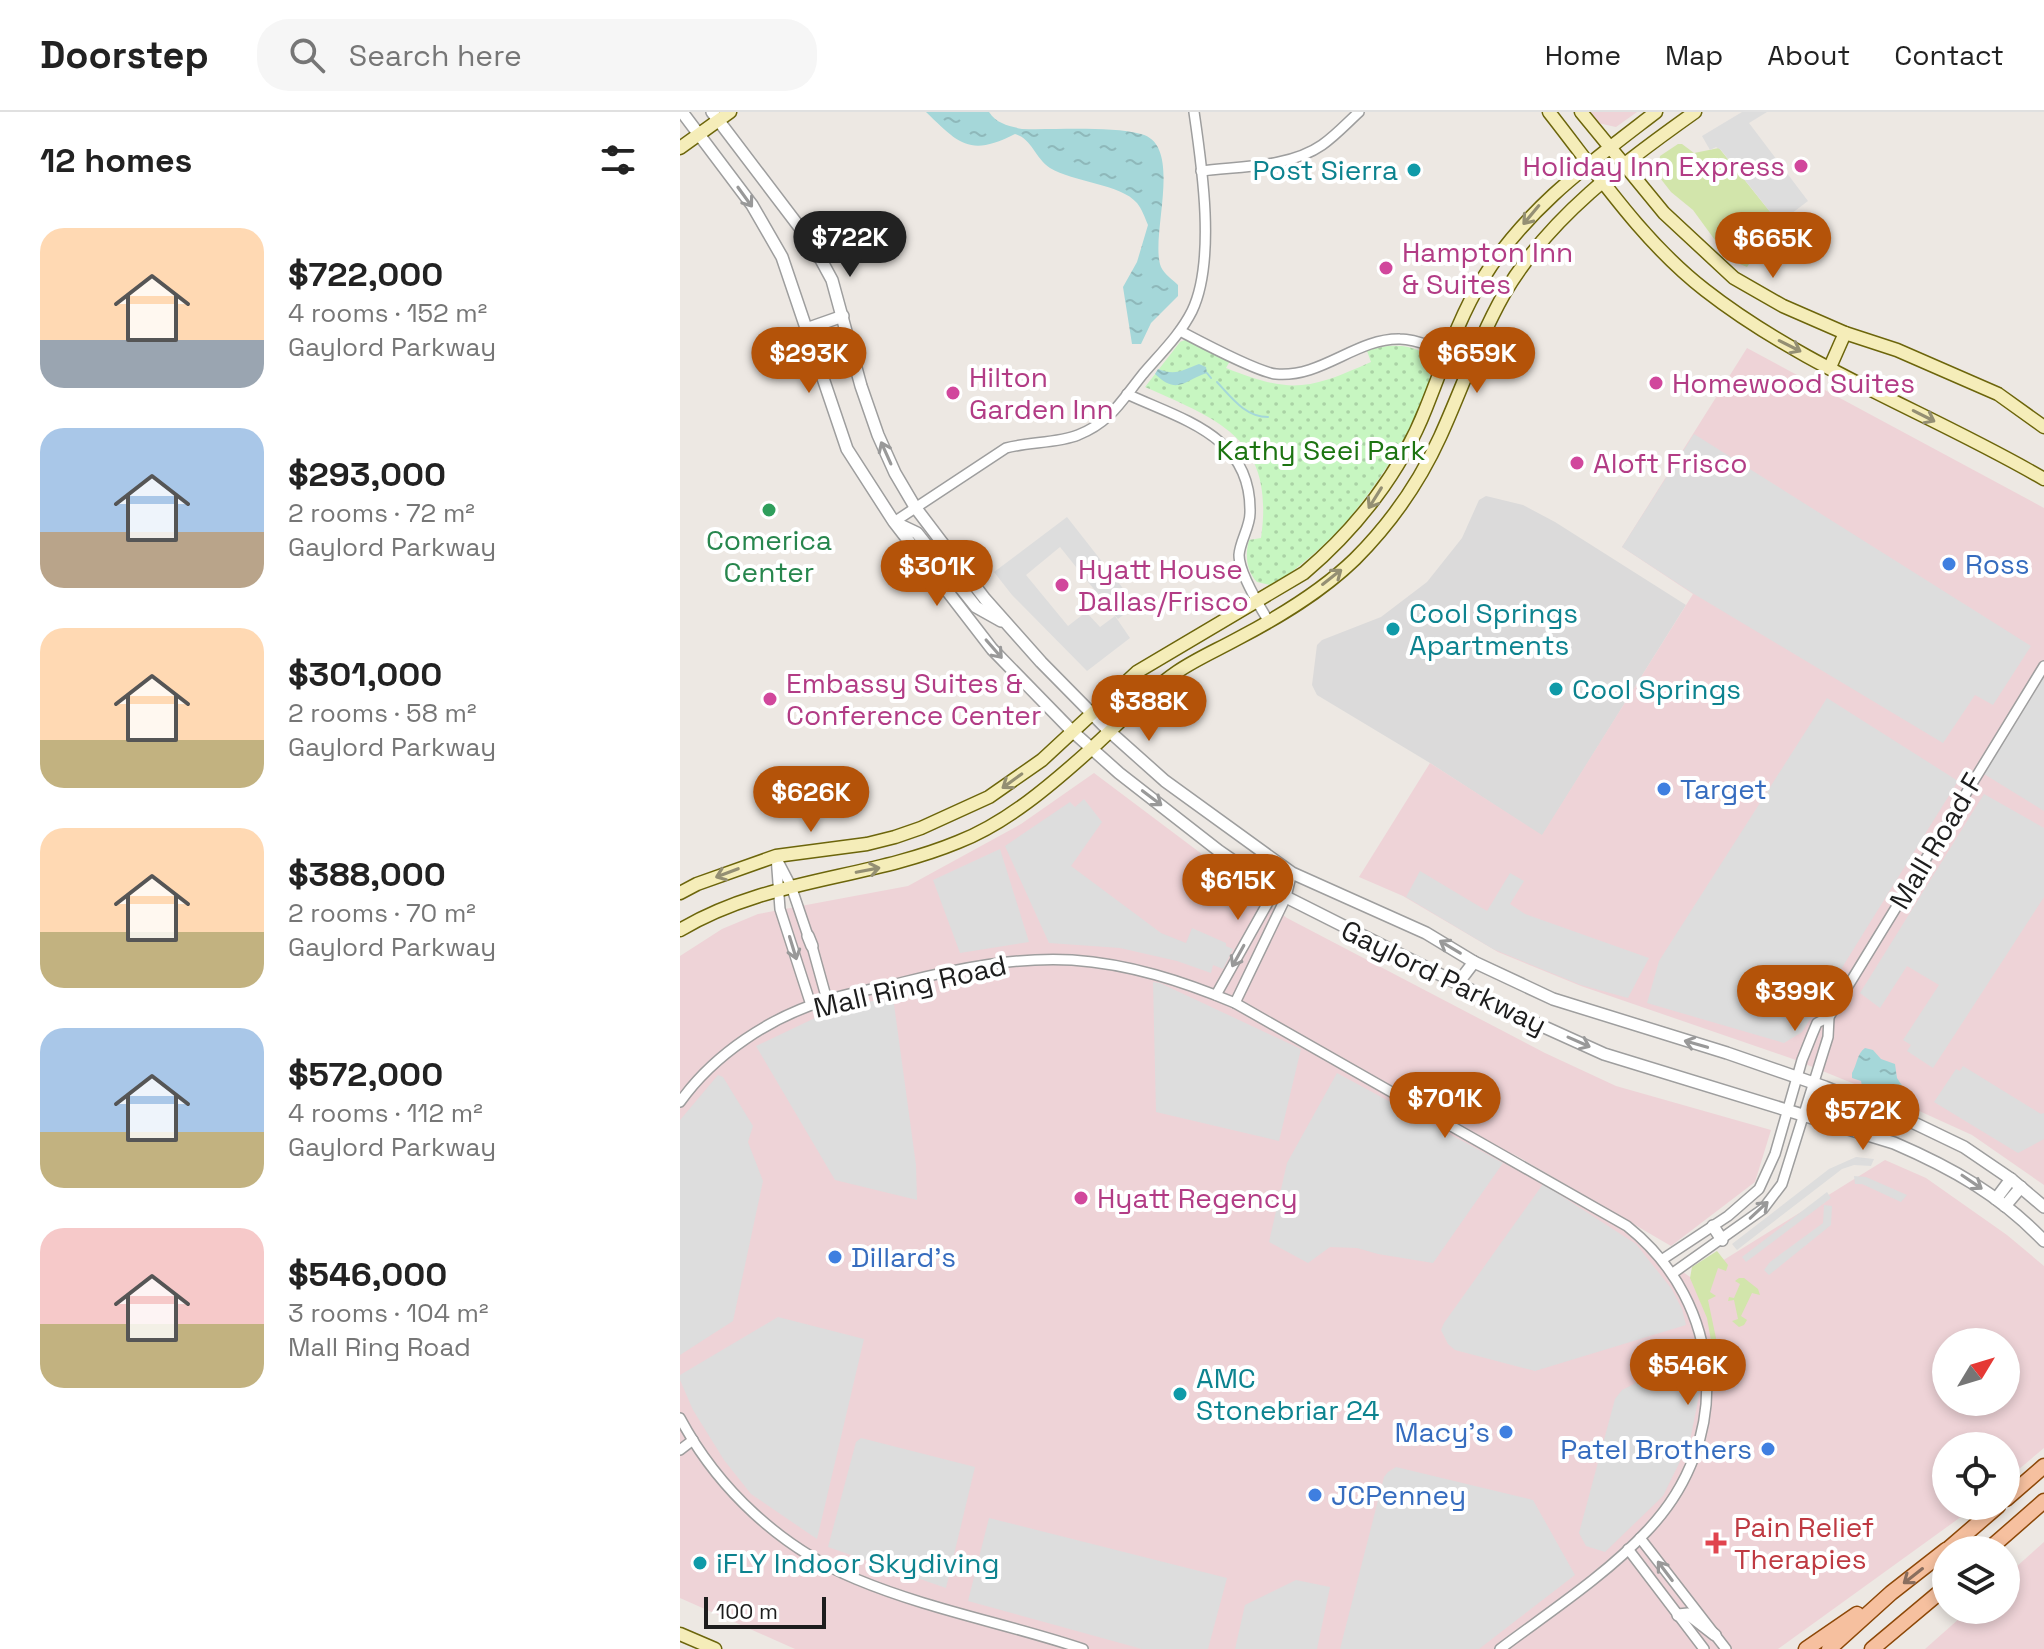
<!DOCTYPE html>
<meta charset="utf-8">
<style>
body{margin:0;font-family:"Space Grotesk",sans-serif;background:#f6f6f6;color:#222;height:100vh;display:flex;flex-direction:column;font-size:30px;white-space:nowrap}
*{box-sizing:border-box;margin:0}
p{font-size:26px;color:#767676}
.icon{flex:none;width:44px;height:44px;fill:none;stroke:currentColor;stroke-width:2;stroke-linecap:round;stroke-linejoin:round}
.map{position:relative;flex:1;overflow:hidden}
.side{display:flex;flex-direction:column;background:#fff;width:680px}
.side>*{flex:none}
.needle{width:52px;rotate:52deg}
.fabs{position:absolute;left:1252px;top:1216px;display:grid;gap:16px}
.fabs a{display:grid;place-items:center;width:88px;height:88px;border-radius:50%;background:#fff;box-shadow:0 4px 12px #0003;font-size:40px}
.scale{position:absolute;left:24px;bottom:20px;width:122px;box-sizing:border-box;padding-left:8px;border:4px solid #1d1d1d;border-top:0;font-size:22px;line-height:28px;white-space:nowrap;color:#1d1d1d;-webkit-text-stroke:6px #fff;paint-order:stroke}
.price{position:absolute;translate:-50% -68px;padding:0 18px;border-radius:28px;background:#b45309;color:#fff;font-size:26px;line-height:52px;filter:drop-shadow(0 2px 4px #0008)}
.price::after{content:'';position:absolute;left:50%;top:48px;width:24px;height:18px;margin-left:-12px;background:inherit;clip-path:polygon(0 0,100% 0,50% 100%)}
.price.on{background:#222;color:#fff}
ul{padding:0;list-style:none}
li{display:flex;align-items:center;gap:24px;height:200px;padding:0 40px}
li span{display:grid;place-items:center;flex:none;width:224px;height:160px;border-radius:24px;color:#555}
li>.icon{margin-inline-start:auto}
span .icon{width:96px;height:96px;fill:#fffc;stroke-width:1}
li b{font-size:34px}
h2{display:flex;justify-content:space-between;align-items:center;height:96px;padding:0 40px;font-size:34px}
header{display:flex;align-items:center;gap:48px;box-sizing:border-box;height:112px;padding:0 40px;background:#fff;border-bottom:2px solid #e0e0e0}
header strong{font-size:38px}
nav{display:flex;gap:44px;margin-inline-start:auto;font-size:28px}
.search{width:560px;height:72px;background:#f6f6f6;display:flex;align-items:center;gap:20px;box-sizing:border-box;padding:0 28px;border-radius:32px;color:#767676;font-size:30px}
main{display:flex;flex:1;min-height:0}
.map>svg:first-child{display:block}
</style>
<header>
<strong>Doorstep</strong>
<div class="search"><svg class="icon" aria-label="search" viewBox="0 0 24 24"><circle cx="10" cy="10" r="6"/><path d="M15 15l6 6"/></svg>Search here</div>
<nav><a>Home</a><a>Map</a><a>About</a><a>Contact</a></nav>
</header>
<main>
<section class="side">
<h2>12 homes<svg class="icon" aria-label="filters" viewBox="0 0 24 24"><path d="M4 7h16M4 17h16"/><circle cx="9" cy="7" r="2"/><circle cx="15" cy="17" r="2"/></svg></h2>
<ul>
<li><span style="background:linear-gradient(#ffd9b3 70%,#9aa5b1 0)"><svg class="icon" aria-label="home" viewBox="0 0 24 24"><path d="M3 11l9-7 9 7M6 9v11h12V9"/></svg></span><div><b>$722,000</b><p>4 rooms · 152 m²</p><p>Gaylord Parkway</p></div></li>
<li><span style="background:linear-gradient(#a9c7e8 65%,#b9a48a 0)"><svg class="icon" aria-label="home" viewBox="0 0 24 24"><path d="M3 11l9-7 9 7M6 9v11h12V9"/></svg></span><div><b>$293,000</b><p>2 rooms · 72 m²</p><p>Gaylord Parkway</p></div></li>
<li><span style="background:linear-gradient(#ffd9b3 70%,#c2b280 0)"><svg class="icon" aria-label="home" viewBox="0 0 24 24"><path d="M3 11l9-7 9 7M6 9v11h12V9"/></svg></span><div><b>$301,000</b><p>2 rooms · 58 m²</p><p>Gaylord Parkway</p></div></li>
<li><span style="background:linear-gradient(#ffd9b3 65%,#c2b280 0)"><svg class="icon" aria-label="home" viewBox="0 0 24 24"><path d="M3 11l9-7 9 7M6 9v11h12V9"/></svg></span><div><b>$388,000</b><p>2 rooms · 70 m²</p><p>Gaylord Parkway</p></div></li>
<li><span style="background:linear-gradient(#a9c7e8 65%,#c2b280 0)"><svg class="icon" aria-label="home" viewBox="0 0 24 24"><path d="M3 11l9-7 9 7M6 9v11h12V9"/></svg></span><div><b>$572,000</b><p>4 rooms · 112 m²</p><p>Gaylord Parkway</p></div></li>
<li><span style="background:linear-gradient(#f6c9c9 60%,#c2b280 0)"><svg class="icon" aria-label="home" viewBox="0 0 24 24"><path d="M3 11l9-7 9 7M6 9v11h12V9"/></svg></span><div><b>$546,000</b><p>3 rooms · 104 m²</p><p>Mall Ring Road</p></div></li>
</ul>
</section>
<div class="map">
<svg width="1364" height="1537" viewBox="0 0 1364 1537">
<defs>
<pattern id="park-dots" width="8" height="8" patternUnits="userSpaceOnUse" patternTransform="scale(2)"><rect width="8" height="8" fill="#c7f6c1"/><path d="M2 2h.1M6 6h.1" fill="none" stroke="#aad2a5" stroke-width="1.8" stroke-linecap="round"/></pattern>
<pattern id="water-ripples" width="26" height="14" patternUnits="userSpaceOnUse" patternTransform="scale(2)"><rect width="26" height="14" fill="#a5d7d9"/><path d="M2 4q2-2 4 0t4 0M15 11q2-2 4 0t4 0" fill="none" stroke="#8eb8ba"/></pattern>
</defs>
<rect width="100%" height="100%" fill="#ede8e3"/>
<polygon fill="#dbdada" points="806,384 843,393 875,410 1006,493 862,724 750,651 637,583 632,573 637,533 642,528 701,505 747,470 782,426 799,388"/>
<g fill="#eed3d7" fill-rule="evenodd">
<polygon points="909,0 957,0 936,15 918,11"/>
<polygon points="1067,236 1364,396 1364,1073 1292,1023 1226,993 1113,947 901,874 818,840 723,784 679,765 750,651 862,723 1013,482 942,435"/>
<path d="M414,661l193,145 258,135 71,33 155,44 -16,52 -84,64 -161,-94 183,127 192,-119 41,18 81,57 37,31v182l-38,32v-34h-60v60h30l-198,143h-983l-115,-51v-642l42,-27 36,-15 150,-28 113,-62zM1266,1230h60v60h-60z"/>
<polygon points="1364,1430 1364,1537 1245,1537 1289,1498 1326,1498 1326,1464"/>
</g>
<g fill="#d2e5ab">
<polygon points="998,32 1002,32 1014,41 1039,36 1099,111 1087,120 1085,118 1075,125 1076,128 1072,129 1066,137 1071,149 1067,155 1055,150 1040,135 1013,98 991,80 977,62 980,44"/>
<polygon points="1037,1139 1048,1153 1046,1159 1038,1156 1030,1180 1036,1184 1028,1188 1037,1231 1056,1246 1053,1267 1060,1268 1056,1272 1038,1267 1027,1206 1010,1166 1012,1155"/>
<polygon points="1059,1166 1064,1166 1078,1177 1080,1183 1072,1181 1061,1204 1067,1208 1064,1213 1059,1215 1052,1209 1058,1207 1054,1188 1048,1189 1049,1185 1054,1186 1060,1172 1055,1169"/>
</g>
<path fill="url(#park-dots)" d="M505,228l46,19 -5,9c65,26 82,22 145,-6l-4,-11c16,-6 37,-8 53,0 41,20 -55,151 -75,172 -20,22 -44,43 -69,60l-6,2 -13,-3c-11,-11 -12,-28 -8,-42l12,-2c14,-98 -39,-117 -116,-151l35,-45z"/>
<g fill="#ddd">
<polygon points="1062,0 1087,0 1069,11 1128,89 1099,111 1041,38 1036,35 1030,38 1022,24"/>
<polygon points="1014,322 1351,534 1313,593 1295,583 1263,631 1014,482 942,435"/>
<polygon points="387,405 456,493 438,507 380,435 346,463 388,514 406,500 420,515 435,504 450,526 407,559 332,483 314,460"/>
<polygon points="1364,565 1364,699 1304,662"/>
<polygon points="1147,586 1278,669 1122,920 1104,931 967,891 979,849"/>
<polygon points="1304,682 1364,716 1364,785 1253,956 1227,939 1231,933 1223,928 1259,873 1227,854 1200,896 1180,881"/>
<polygon points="404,687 422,710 391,754 481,821 506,831 512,816 546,831 546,834 553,837 543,857 533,853 531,861 497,849 440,836 369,831 325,734 390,690 395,695"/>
<polygon points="320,737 349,830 280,841 253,768"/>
<polygon points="740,759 807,799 830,761 844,769 830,792 845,802 969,846 948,886 901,873 813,837 726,785"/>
<polygon points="473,870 480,871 621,937 599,1029 476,1000"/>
<polygon points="213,885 236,1053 237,1088 155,1068 76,934 156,896"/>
<polygon points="1283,954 1361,1002 1364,1001 1364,1027 1338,1041 1254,990 1276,957 1280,959"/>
<polygon points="657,961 823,1051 753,1151 698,1142 677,1136 650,1135 628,1151 589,1130 607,1051"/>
<polygon points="38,963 43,965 73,1014 68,1030 83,1069 53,1209 0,1243 0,1008"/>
<polygon points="1176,1045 1194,1047 1191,1054 1174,1053 1162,1057 1057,1138 1052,1132 1149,1057"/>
<polygon points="1174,1064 1186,1065 1227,1083 1221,1090 1182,1072 1175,1072"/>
<polygon points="863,1072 956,1132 991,1176 1002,1197 1006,1213 855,1259 775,1238 768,1232 761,1218 764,1211"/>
<polygon points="1147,1080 1151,1086 1066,1150 1062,1145"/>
<polygon points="1144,1093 1152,1094 1151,1113 1089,1163 1084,1158 1090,1150 1143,1111"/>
<polygon points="98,1205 184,1227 137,1427 71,1382 44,1348 13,1298 0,1268 0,1263"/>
<polygon points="1014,1256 1020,1278 1010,1329 983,1384 925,1440 906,1434 899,1421 935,1287 942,1278 956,1271"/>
<polygon points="181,1326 295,1355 266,1476 148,1435 176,1330"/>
<polygon points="716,1355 853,1388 895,1463 799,1537 660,1537 704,1365 708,1360"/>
<polygon points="309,1406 547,1466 528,1537 462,1537 288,1489"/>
<polygon points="616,1468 650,1475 637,1537 555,1537 565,1493"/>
</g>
<g fill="url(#water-ripples)">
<path d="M246,0h63c8,12 20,14 33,17 33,1 88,-3 119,5 44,11 8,103 20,133 3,7 12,13 17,18v11l-27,27 -10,21h-9l-9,-57 14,-25 11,-37c-3,-7 -6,-16 -11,-22 -16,-19 -64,-21 -87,-35 -15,-10 -18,-29 -35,-34 -45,23 -56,10 -89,-22z"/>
<path d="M519,252l7,3 1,6c-23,7 -29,23 -52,1l3,-5c18,7 25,1 41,-5z"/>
<path d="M1185,936l8,2 8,9 14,5 2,14 6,9 -4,8 -7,-1 -1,3 -29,-11 -1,-5 -9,-3v-5c5,-8 5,-20 13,-25z"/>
</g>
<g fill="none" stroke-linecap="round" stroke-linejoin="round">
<g stroke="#a5d7d9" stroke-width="2">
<polyline points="527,261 531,266"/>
<path d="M537,270c14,15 28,35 51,35"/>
</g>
<g stroke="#9e9e9e" stroke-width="12">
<g id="minor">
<path d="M521,59c38,-5 88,-3 121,-26 13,-9 25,-22 37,-33"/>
<path d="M500,219c19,10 77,41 96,43 46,4 80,-36 124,-35 20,0 52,16 70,24"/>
<path d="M447,282c56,26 125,42 123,119 0,14 -10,28 -11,42 0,18 21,52 30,67"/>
<path d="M214,410l112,-74c21,-6 53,-5 72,-13 33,-13 44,-35 65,-61 17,-20 37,-39 49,-63 24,-50 10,-145 2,-199"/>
<polyline points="96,744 100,797 131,893"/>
<polyline points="98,749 111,774 128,824"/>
<polyline points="132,834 147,888"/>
<polyline points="536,883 595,778 612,761"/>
<polyline points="555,891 606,785 611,764"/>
<path d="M0,990c34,-48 92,-86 147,-102 26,-8 52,-12 77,-18 55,-14 111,-25 168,-22 58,4 110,21 163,43l392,223c98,78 107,214 20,305 -41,44 -99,82 -147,118"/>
<polyline points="983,1147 1048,1104 1079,1077 1095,1042 1122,948 1132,923 1137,911 1149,905"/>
<polyline points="993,1161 1083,1097 1102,1072 1148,925 1149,905 1364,554"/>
<path d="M0,1306c38,71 101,130 176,161 74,31 153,45 227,70"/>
<polyline points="0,1338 13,1328"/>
<polyline points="960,1426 1046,1537"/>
<polyline points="948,1437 1024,1537"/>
</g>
</g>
<g stroke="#9e9e9e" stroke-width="14">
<g id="tertiary">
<path d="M2,0l70,93 30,52 65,192 47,73 98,127 80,82 47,42 100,78 67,46 256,129 62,28 290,89c58,25 106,52 150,98"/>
<polyline points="32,0 133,133 152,168 181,274 198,323 215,361 235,395 305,487 361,550 429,619 485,669 612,761 746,821 794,850 873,887 1047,941 1145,975 1232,1010 1284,1035 1331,1067 1364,1095"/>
<polyline points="126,217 163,204"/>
<polyline points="216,411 237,421 296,495 321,509"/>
<polyline points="128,824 132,834"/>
<polyline points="778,871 794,850"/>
<polyline points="1316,1087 1331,1067"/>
<polyline points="1325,1094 1341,1075"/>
<polyline points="1033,1114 1042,1128"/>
<polyline points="998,1503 1008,1502 1035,1523"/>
</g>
</g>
<g stroke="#6c650b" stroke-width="15">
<g id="secondary">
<path d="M869,0c48,61 94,130 156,178 101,79 228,124 339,189"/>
<polyline points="901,0 984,101 1054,166 1103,194 1165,221 1217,238 1318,282 1364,315"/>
<polyline points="0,36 50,0"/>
<polyline points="1150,255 1165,221"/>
<path d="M0,781l17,-9 79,-28 91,-12 28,-7 26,-9 68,-31 53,-37 95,-88 167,-99c52,-44 97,-101 122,-165 17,-42 32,-89 56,-128 43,-71 109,-118 174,-168"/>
<path d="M0,818c87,-52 186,-50 278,-88 49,-19 94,-58 133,-93 29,-26 54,-55 86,-77 19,-13 40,-22 60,-33 42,-22 84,-47 118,-80 36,-36 64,-76 85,-122 22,-48 38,-97 64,-143 45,-77 119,-131 191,-182"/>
<polyline points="0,1522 35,1537"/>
</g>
</g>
<g stroke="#8d4808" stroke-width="17">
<g id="primary">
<polyline points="1326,1387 1364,1354"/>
<polyline points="1267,1438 1318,1394"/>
<polyline points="1308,1438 1364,1389"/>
<polyline points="1126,1537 1177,1502"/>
<polyline points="1149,1537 1211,1481 1266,1438"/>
<polyline points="1192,1537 1266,1475"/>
</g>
</g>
<use href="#minor" stroke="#fff" stroke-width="9"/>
<use href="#tertiary" stroke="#fff" stroke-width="11"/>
<use href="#secondary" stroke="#f5edb9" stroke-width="12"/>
<use href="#primary" stroke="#f6c09f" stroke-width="14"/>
</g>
<defs><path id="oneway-shaft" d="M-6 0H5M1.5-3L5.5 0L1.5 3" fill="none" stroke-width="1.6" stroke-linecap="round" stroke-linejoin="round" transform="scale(2)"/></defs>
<g stroke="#999">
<use href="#oneway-shaft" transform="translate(65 85) rotate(54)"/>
<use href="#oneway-shaft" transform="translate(206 341) rotate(-114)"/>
<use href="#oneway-shaft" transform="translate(314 537) rotate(49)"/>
<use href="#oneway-shaft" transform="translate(472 686) rotate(37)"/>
<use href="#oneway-shaft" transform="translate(770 835) rotate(-149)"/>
<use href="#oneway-shaft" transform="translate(113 836) rotate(73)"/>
<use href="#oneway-shaft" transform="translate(558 844) rotate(119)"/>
<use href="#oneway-shaft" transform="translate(899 930) rotate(24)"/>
<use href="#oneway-shaft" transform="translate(1016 932) rotate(-164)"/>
<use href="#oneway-shaft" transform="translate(1292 1070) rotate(34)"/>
<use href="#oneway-shaft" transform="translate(1079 1098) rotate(-43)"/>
<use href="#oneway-shaft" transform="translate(985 1459) rotate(-127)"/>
</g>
<g stroke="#948f73">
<use href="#oneway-shaft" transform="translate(851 103) rotate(130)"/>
<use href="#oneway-shaft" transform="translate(1110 234) rotate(27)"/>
<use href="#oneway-shaft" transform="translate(1244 304) rotate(27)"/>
<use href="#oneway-shaft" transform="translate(695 386) rotate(122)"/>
<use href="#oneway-shaft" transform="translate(652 465) rotate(-38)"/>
<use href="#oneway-shaft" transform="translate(332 669) rotate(144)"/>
<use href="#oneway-shaft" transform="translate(188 758) rotate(-11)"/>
<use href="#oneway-shaft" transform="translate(47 761) rotate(159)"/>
</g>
<use stroke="#8a6e5e" href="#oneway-shaft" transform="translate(1233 1464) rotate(142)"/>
<g fill="#d1479c" stroke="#fff" stroke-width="3">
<circle cx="1121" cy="54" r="8"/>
<circle cx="706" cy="156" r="8"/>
<circle cx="976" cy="271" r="8"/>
<circle cx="273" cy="281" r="8"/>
<circle cx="897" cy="351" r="8"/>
<circle cx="382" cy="473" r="8"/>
<circle cx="90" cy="587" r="8"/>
<circle cx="401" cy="1086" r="8"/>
</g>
<g fill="#0f9aa8" stroke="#fff" stroke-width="3">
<circle cx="734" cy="58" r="8"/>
<circle cx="713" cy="517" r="8"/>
<circle cx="876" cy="577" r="8"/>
<circle cx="500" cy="1282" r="8"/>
<circle cx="20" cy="1451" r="8"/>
</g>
<circle fill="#2e9e5b" stroke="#fff" stroke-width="3" cx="89" cy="398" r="8"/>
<g fill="#3f7fe0" stroke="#fff" stroke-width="3">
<circle cx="1269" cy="452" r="8"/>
<circle cx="984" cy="677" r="8"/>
<circle cx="155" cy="1145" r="8"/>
<circle cx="826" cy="1320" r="8"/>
<circle cx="1088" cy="1337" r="8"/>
<circle cx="635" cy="1383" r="8"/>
</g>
<path fill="#e0444e" stroke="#fff" stroke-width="3" d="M1032 1419h8v8h8v8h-8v8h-8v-8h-8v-8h8z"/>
<g text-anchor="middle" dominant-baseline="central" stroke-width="8" stroke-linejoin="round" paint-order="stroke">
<g font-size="28" fill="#b23c85" stroke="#fff" text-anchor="start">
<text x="1105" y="54" text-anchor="end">Holiday Inn Express</text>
<text x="722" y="140">Hampton Inn<tspan x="722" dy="32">&amp; Suites</tspan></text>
<text x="289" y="265">Hilton<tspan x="289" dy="32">Garden Inn</tspan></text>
<text x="992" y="271">Homewood Suites</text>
<text x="913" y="351">Aloft Frisco</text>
<text x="398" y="457">Hyatt House<tspan x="398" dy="32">Dallas/Frisco</tspan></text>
<text x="106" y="571">Embassy Suites &amp;<tspan x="106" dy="32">Conference Center</tspan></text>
<text x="417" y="1086">Hyatt Regency</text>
</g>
<g font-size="28" fill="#0d838f" stroke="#fff" text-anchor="start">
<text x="718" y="58" text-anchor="end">Post Sierra</text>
<text x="729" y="501">Cool Springs<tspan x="729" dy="32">Apartments</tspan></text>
<text x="892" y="577">Cool Springs</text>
<text x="516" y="1266">AMC<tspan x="516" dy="32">Stonebriar 24</tspan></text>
<text x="36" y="1451">iFLY Indoor Skydiving</text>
</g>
<g font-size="28" fill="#1c7411" stroke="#fff">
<text x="641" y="338">Kathy Seei Park</text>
</g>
<g font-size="28" fill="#27864d" stroke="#fff">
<text x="89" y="428">Comerica<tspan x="89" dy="32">Center</tspan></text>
</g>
<g font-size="28" fill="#366cbe" stroke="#fff" text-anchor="start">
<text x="1285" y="452">Ross</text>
<text x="1000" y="677">Target</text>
<text x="171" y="1145">Dillard's</text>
<text x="810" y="1320" text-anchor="end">Macy's</text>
<text x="1072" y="1337" text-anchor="end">Patel Brothers</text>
<text x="651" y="1383">JCPenney</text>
</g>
<g font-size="28" fill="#1d1d1d" stroke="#fff">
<text transform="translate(1256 729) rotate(-59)">Mall Road F</text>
<text transform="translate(764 865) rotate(26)">Gaylord Parkway</text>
<text transform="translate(230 874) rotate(-13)">Mall Ring Road</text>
</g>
<g font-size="28" fill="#be3a42" stroke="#fff" text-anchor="start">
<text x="1054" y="1415">Pain Relief<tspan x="1054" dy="32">Therapies</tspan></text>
</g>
</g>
</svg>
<div class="fabs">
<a><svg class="needle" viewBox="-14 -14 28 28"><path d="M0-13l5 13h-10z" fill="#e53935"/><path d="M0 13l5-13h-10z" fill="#767676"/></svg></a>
<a><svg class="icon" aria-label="locate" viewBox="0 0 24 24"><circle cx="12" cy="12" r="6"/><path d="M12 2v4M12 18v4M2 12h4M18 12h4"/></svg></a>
<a><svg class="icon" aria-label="layers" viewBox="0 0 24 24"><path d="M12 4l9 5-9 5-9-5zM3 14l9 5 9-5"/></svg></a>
</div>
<div class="scale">100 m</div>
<b class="price on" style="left:170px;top:167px">$722K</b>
<b class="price" style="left:1093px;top:168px">$665K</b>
<b class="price" style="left:129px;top:283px">$293K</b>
<b class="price" style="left:797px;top:283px">$659K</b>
<b class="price" style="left:257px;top:496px">$301K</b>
<b class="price" style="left:469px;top:631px">$388K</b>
<b class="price" style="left:131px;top:722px">$626K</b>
<b class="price" style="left:558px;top:810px">$615K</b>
<b class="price" style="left:1115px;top:921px">$399K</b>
<b class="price" style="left:765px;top:1028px">$701K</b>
<b class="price" style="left:1183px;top:1040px">$572K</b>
<b class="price" style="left:1008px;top:1295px">$546K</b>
</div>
</main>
